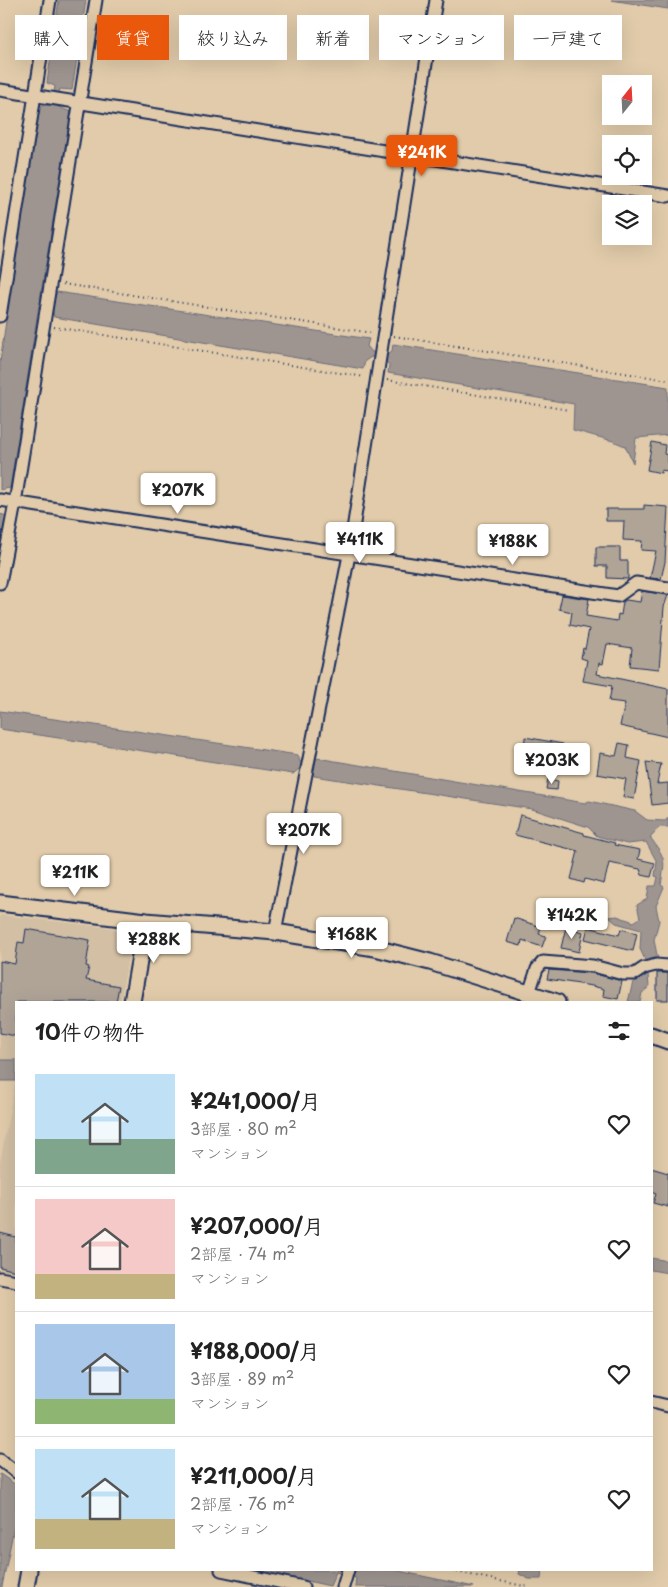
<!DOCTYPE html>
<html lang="ja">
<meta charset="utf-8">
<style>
body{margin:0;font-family:"Playpen Sans","Klee One",sans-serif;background:#f2f2f2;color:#222;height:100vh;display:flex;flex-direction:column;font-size:19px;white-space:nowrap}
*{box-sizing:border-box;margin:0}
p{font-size:16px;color:#767676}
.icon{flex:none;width:28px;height:28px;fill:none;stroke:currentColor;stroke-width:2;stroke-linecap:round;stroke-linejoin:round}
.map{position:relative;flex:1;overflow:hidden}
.sheet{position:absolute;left:15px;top:1001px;width:638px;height:570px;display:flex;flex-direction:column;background:#fff;border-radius:0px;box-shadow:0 5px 20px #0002}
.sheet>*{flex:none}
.guide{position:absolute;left:15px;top:15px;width:639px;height:45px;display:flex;gap:10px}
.needle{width:32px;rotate:18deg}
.buttons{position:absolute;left:602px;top:75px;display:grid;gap:10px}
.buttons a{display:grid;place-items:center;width:50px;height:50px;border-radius:0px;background:#fff;box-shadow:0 5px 20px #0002;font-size:25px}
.price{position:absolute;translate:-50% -42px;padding:0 11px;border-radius:5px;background:#fff;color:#222;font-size:16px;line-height:32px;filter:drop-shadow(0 1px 2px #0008)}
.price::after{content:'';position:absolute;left:50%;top:30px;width:15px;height:11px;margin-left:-8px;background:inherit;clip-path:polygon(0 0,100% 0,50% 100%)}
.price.current{background:#ea580c;color:#fff}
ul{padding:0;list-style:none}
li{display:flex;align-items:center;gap:15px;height:125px;padding:0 20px}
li+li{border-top:1px solid #e0e0e0}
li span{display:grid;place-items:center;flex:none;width:140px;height:100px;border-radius:0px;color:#555}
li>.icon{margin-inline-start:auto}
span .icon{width:60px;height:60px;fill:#fffc;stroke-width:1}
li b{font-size:21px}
h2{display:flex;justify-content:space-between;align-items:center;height:60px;padding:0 20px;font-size:21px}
.chip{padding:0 18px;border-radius:0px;background:#fff;box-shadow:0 5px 20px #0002;font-size:18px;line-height:45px}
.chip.current{background:#ea580c;color:#fff}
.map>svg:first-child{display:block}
</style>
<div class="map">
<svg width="668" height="1587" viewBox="0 0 668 1587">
<rect width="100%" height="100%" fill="#e1cbaa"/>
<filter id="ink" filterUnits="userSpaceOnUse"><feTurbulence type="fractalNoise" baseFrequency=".02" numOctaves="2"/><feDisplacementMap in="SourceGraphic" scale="10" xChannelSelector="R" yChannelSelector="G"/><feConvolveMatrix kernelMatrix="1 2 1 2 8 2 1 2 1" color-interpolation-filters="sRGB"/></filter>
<g filter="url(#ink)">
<g fill="#d2bfa4">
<polygon points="0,915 111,928 127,937 129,952 120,1002 16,1002 16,1072 0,1071"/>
<polygon points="16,1077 16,1276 0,1274 0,1163"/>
</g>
<g fill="#9e9590" stroke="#6a6c7c">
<polygon points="59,0 86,0 72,90 60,89 56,106 71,112 40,299 53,301 57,292 369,339 367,346 372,352 386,355 392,351 393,344 668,387 668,435 636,438 633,463 625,446 613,441 573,430 574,404 388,373 389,365 385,360 371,357 365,361 363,369 54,317 52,307 39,305 10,488 0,490 0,362 10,294 0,292 0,286 11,288 39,106 52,105 55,86 47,83"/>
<polygon points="611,0 668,0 668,9"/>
<polygon points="0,514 7,516 0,549"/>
<path d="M0,711l298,44 2,7 14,2 3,-6 268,45 4,-2 46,10 12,9 18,1 3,-3v9h-8l-10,10c17,23 15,23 11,48l3,2 -8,19 3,15 -5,19 4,20 -6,3 -4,11 1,13 -7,6 -2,9h-12l5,-20 11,-10 2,-10 -6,-13 1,-19 -25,-7 -7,-6 8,-1 17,6 6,-4 -3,-13 10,-6 2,-13h7l2,-9 -3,-1 2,-14 -11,-20 -19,2 -30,-8 -9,-9 -56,-18 -218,-33 -2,-5 -13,-2 -6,5 -293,-45z"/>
<rect x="0" y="1060" width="16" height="21"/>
<polygon points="651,1258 668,1261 668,1273 651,1270"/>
<polygon points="0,1474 16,1485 16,1517 2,1587 0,1587"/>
<polygon points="258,1570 394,1570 474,1587 355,1587 356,1578 336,1572 330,1586"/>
<polygon points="520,1570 542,1570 541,1579 529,1579 519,1574"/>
</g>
<g fill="#b0a497" stroke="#1b2f5e">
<polygon points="652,442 665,445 664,454 668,455 668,471 661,470 661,473 647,470"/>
<polygon points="644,505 668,507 665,562 661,579 650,578 656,551 641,550 642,541 623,540 624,521 606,521 606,509 644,509"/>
<polygon points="596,547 620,547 620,561 628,561 628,579 607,578 607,566 596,566"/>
<polygon points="642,591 668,595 664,607 659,669 630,666 632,648 607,644 603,664 599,663 597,674 668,689 668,737 620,726 625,703 609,701 612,686 583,681 587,660 581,658 583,648 585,649 589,629 570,625 572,612 559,609 562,595 589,599 586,616 617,621 618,614 621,615 623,602 626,600 640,602"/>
<polygon points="525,737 563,744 560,756 552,755 550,762 539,760 541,751 524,750"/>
<polygon points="619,743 629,745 627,758 641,761 634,799 623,797 626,779 597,774 600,753 616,756"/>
<polygon points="646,762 661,764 657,784 668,783 668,803 652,805"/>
<polygon points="548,779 558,781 557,790 546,789"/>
<polygon points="520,815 584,833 584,835 615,843 614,845 640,850 638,859 655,863 651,877 642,875 640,869 609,863 604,884 585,879 584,883 571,879 578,851 515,835"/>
<polygon points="514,918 541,927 539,934 546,936 542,947 522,940 521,946 507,942"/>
<polygon points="566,927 583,932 579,952 561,948"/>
<polygon points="588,927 619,935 621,929 637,933 633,951 585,939"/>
<polygon points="26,929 90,940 86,966 89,967 86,980 119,986 116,1002 16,1002 16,1036 0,1033 0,961 15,964 18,942 24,943"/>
<polygon points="549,970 592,973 622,981 618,999 603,996 604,989 592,986 547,979"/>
<rect x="657" y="973" width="11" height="27"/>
<polygon points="651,1168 668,1173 668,1207 653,1203 656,1194 651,1192"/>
<polygon points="0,1233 16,1237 16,1271 0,1267"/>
</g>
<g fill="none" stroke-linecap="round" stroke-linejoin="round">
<g stroke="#1b2f5e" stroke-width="15">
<g id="street">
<polyline points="0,90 668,196"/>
<polyline points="0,316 50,0"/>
<polyline points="0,500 618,596 636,583 668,588"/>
<polyline points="0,583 15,503 96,0"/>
<polyline points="275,932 349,555 436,0"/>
<polyline points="529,993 537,969 543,962 593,966 623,974 635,974 644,968 656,965 668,966"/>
<polyline points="0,1278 16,1281"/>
<polyline points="651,1402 668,1406"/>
<polyline points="0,1460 16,1472"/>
<polyline points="221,1570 303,1587"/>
<polyline points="343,1587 348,1570"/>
</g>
</g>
<g stroke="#1b2f5e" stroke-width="19">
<g id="secondary">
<polyline points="0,903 146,921 275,932 375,948 430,962 557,1002"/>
<polyline points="132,1002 146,921"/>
<polyline points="651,1035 668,1041"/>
<polyline points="26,1587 29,1570"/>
</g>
</g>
<g stroke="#1b2f5e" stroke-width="2" stroke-dasharray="1 4" stroke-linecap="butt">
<polyline points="63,284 372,333"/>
<polyline points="54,327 365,377"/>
<polyline points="394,336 668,380"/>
<polyline points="387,380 569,410"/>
<polyline points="447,1570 529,1587"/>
</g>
<use href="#street" stroke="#e1cbaa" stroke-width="11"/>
<use href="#secondary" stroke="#e1cbaa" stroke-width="15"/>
</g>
</g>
</svg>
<div class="buttons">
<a><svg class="needle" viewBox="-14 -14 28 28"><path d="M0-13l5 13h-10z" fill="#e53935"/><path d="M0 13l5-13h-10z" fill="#767676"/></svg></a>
<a><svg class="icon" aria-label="locate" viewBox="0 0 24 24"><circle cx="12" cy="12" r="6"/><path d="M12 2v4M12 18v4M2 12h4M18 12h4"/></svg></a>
<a><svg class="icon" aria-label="layers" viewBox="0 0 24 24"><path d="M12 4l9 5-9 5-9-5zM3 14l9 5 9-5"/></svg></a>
</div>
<b class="price current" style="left:422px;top:177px">¥241K</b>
<b class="price" style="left:178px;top:515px">¥207K</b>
<b class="price" style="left:360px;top:564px">¥411K</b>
<b class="price" style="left:513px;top:566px">¥188K</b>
<b class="price" style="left:552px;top:785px">¥203K</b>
<b class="price" style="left:304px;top:855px">¥207K</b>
<b class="price" style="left:75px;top:897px">¥211K</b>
<b class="price" style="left:572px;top:940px">¥142K</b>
<b class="price" style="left:352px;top:959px">¥168K</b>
<b class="price" style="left:154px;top:964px">¥288K</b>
<div class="guide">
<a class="chip">購入</a>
<a class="chip current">賃貸</a>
<a class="chip">絞り込み</a>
<a class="chip">新着</a>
<a class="chip">マンション</a>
<a class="chip">一戸建て</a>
</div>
<section class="sheet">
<h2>10件の物件<svg class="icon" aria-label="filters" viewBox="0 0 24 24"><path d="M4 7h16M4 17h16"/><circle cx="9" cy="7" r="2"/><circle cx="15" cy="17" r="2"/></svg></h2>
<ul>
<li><span style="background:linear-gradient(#bfe0f5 65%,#7fa58c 0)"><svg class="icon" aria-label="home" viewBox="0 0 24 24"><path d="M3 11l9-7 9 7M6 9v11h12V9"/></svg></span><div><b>¥241,000/月</b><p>3部屋 · 80 m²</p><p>マンション</p></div><svg class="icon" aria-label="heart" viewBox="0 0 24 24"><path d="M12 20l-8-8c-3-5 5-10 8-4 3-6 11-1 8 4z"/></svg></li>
<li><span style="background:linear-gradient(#f6c9c9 75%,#c2b280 0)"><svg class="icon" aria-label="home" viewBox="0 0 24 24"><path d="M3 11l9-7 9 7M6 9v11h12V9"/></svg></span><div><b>¥207,000/月</b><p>2部屋 · 74 m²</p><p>マンション</p></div><svg class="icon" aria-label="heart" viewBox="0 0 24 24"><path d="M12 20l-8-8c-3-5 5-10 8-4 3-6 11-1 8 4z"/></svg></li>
<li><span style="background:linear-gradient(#a9c7e8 75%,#8fb573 0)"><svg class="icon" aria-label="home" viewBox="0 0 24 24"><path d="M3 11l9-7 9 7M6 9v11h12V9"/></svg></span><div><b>¥188,000/月</b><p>3部屋 · 89 m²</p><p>マンション</p></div><svg class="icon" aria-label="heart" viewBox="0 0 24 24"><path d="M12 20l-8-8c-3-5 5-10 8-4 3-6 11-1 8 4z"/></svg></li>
<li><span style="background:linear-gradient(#bfe0f5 70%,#c2b280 0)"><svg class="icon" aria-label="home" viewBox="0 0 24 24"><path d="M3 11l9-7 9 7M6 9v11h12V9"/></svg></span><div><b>¥211,000/月</b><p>2部屋 · 76 m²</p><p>マンション</p></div><svg class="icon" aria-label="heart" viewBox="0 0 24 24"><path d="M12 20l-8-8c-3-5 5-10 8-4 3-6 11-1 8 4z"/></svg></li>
</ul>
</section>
</div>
